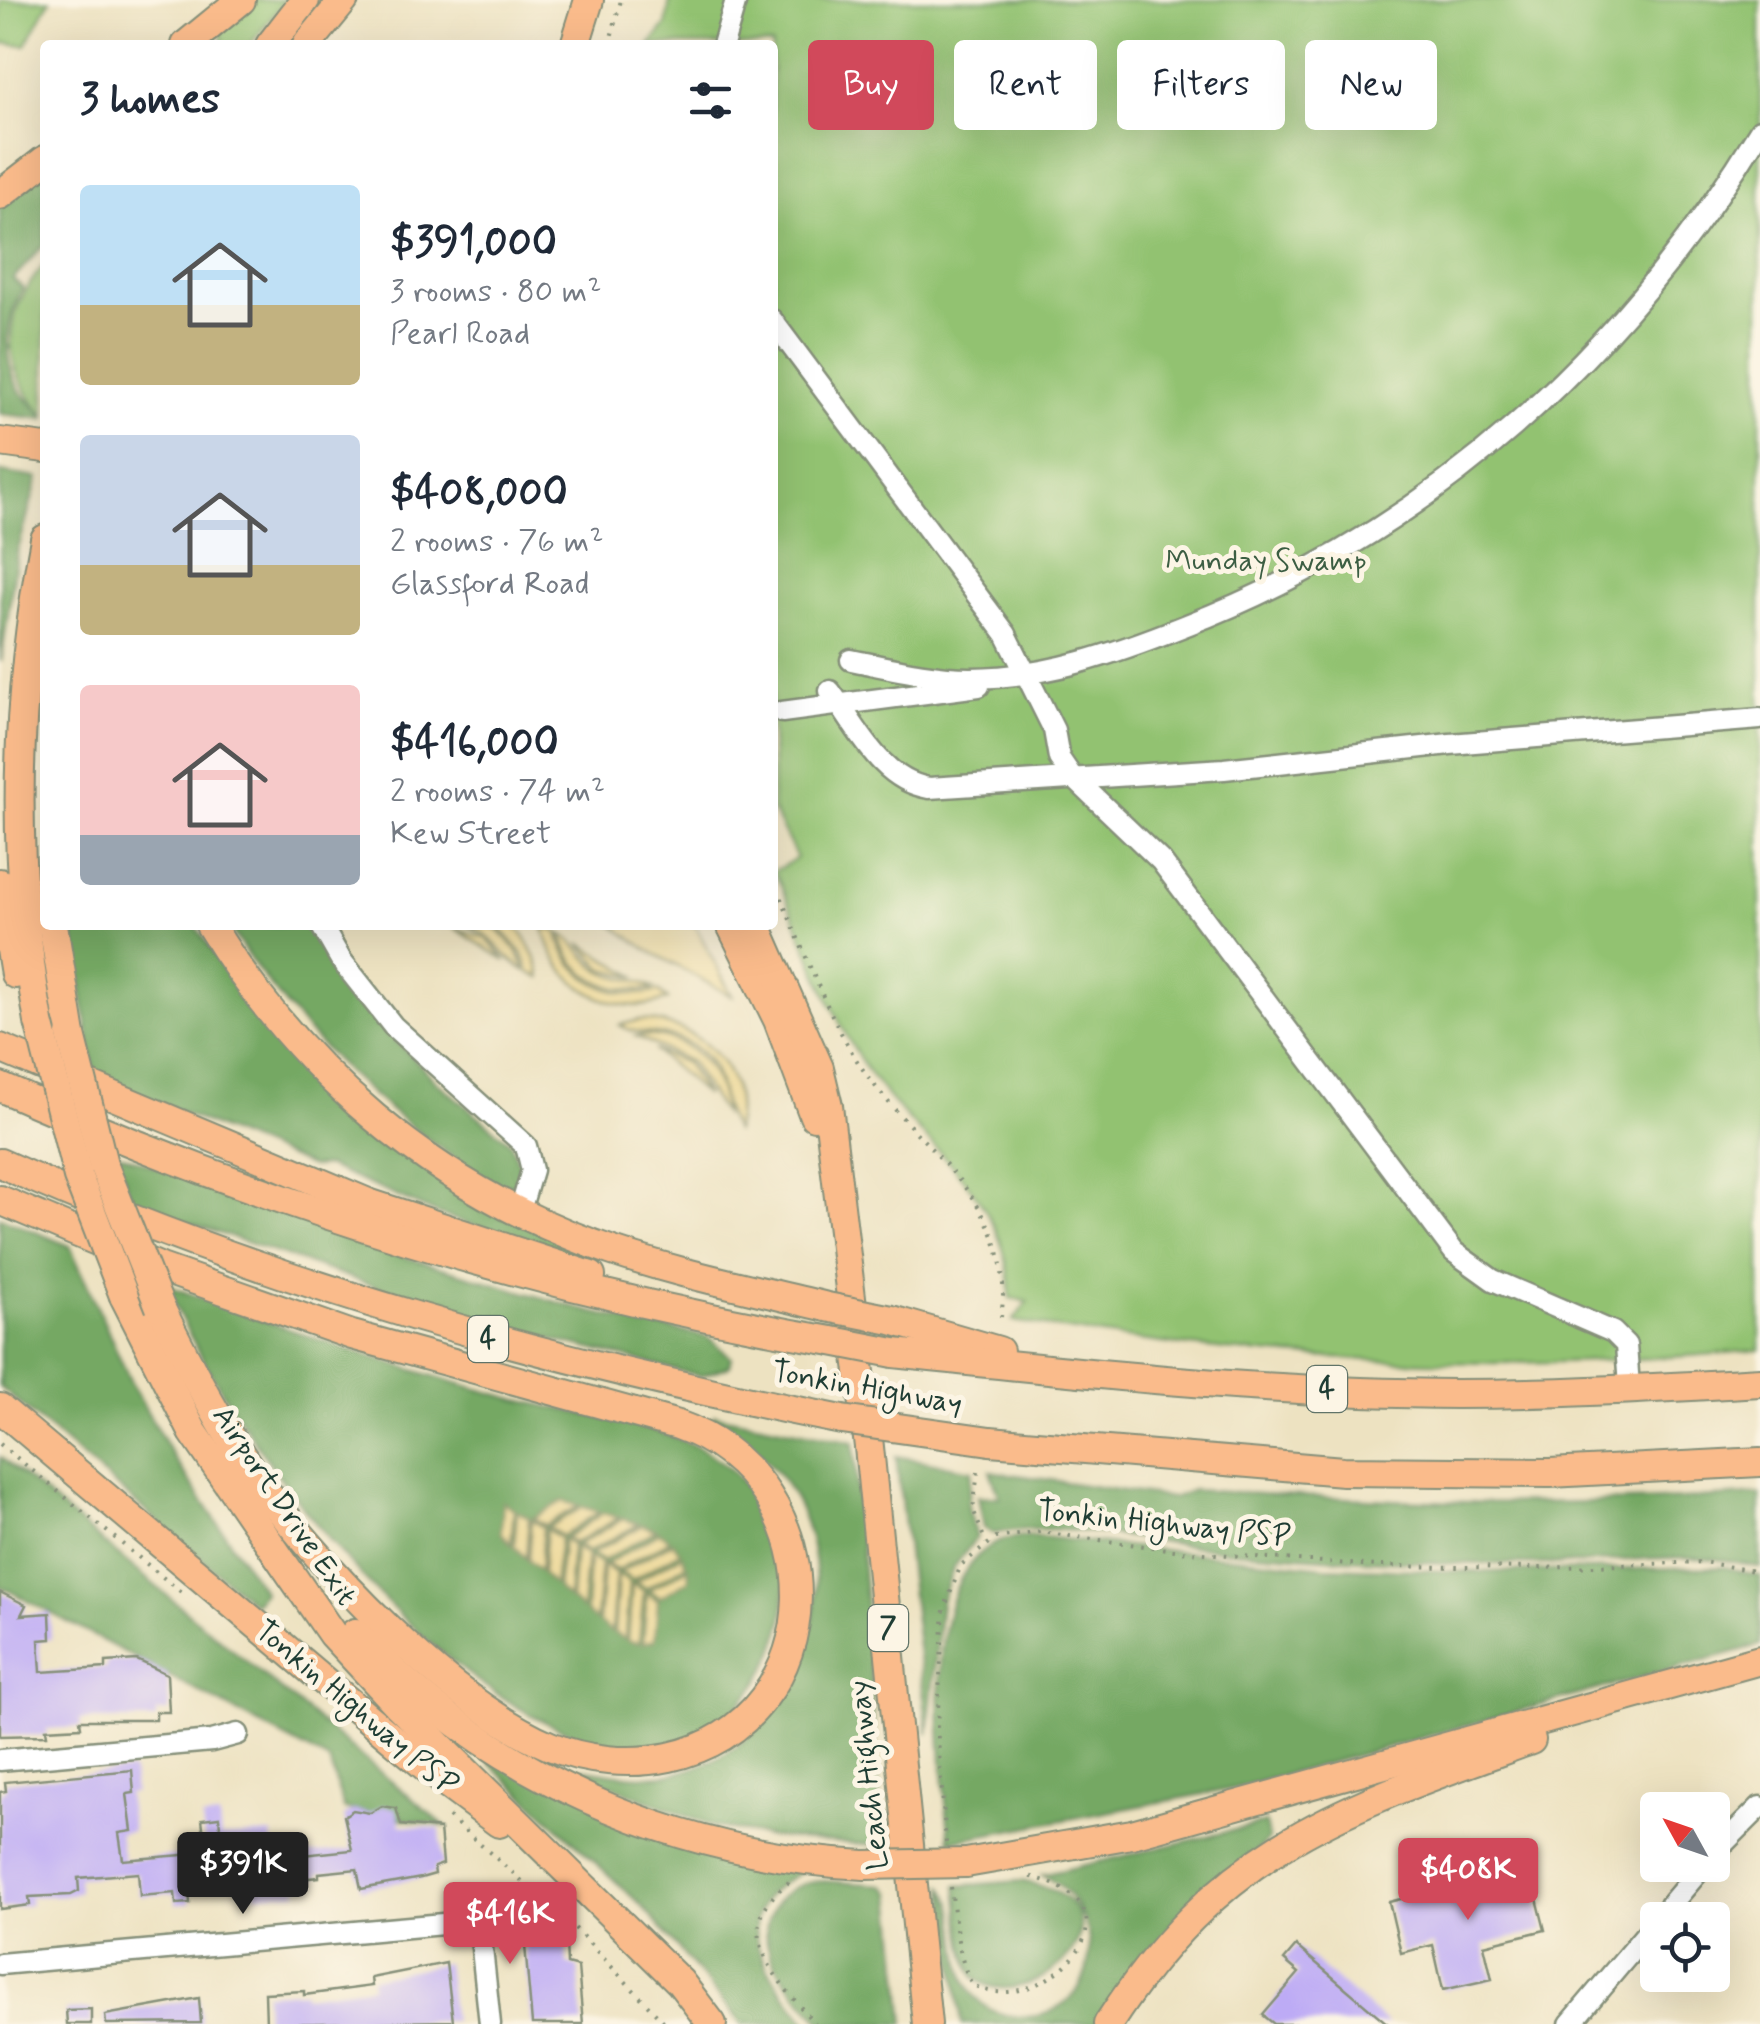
<!DOCTYPE html>
<meta charset="utf-8">
<style>
body{margin:0;font-family:Mynerve,sans-serif;background:#f6f6f7;color:#1f2937;height:100vh;display:flex;flex-direction:column;font-size:38px;white-space:nowrap}
*{box-sizing:border-box;margin:0}
p{font-size:32px;color:#747a83}
.icon{flex:none;width:55px;height:55px;fill:none;stroke:currentColor;stroke-width:2;stroke-linecap:round;stroke-linejoin:round}
.map{position:relative;flex:1;overflow:hidden}
.details{position:absolute;left:40px;top:40px;width:738px;height:890px;display:flex;flex-direction:column;background:#fff;border-radius:10px;box-shadow:0 10px 40px #0002}
.details>*{flex:none}
.top-card{position:absolute;left:808px;top:40px;width:802px;height:90px;display:flex;gap:20px}
.needle{width:65px;rotate:310deg}
.fabs{position:absolute;left:1640px;top:1792px;display:grid;gap:20px}
.fabs a{display:grid;place-items:center;width:90px;height:90px;border-radius:10px;background:#fff;box-shadow:0 10px 40px #0002;font-size:50px}
.price{position:absolute;translate:-50% -85px;padding:0 22px;border-radius:10px;background:#d1495b;color:#fff;font-size:32px;line-height:65px;filter:drop-shadow(0 2px 5px #0008)}
.price::after{content:'';position:absolute;left:50%;top:60px;width:30px;height:22px;margin-left:-15px;background:inherit;clip-path:polygon(0 0,100% 0,50% 100%)}
.price.selected{background:#222;color:#fff}
ul{padding:0;list-style:none}
li{display:flex;align-items:center;gap:30px;height:250px;padding:0 40px}
li span{display:grid;place-items:center;flex:none;width:280px;height:200px;border-radius:10px;color:#555}
li>.icon{margin-inline-start:auto}
span .icon{width:120px;height:120px;fill:#fffc;stroke-width:1}
li b{font-size:42px}
h2{display:flex;justify-content:space-between;align-items:center;height:120px;padding:0 40px;font-size:42px}
.chip{padding:0 35px;border-radius:10px;background:#fff;box-shadow:0 10px 40px #0002;font-size:35px;line-height:90px}
.chip.selected{background:#d1495b;color:#fff}
.map>svg:first-child{display:block}
</style>
<div class="map">
<svg width="1760" height="2024" viewBox="0 0 1760 2024">
<rect width="100%" height="100%" fill="#fcf5e5"/>
<filter id="ink" filterUnits="userSpaceOnUse"><feTurbulence type="fractalNoise" baseFrequency=".01" numOctaves="2"/><feDisplacementMap in="SourceGraphic" scale="20" xChannelSelector="R" yChannelSelector="G"/><feConvolveMatrix kernelMatrix="1 2 1 2 8 2 1 2 1" color-interpolation-filters="sRGB"/></filter>
<filter id="wash" filterUnits="userSpaceOnUse"><feTurbulence type="fractalNoise" baseFrequency=".0048" numOctaves="4" result="noise"/><feDisplacementMap in="SourceGraphic" scale="40" xChannelSelector="R" yChannelSelector="G"/><feGaussianBlur stdDeviation="2.25" result="paint"/><feColorMatrix in="noise" values="0 0 0 0 0 0 0 0 0 0 0 0 0 0 0 0 0 1.4 0 .05"/><feComposite in="paint" operator="in"/></filter>
<g filter="url(#wash)">
<rect width="100%" height="100%" fill="#ede2c1"/>
<g fill="#92c271" stroke="#588052" stroke-width="2.5">
<polygon points="0,0 50,0 26,45 0,43"/>
<polygon points="256,0 285,0 250,45 218,45 223,39 219,32"/>
<path d="M670,0h1090v1350c-249,24 -501,14 -747,-29l15,-19 -18,-4c2,-107 -99,-157 -150,-239 -36,-58 -57,-126 -86,-188l23,-13 -25,-49v-764h-122l16,-20z"/>
<path d="M45,264v152c-45,-49 -45,-101 0,-152z"/>
</g>
<g fill="#75a863" stroke="#4a724c" stroke-width="2.5">
<path d="M45,172v72l-32,35 10,9c-17,33 -23,67 -4,101 7,11 20,19 26,30l-45,-5v-208z"/>
<polygon points="0,472 38,478 17,554 1,662"/>
<polygon points="71,925 195,925 253,1012 336,1103 388,1145 587,1251 586,1261 438,1214 326,1166 312,1167 95,1077"/>
<path d="M228,925h81l73,102 56,56 72,59 10,23 -2,18 -17,6c-115,-72 -200,-149 -273,-264z"/>
<polygon points="115,1152 405,1257 591,1312 708,1337 731,1357 729,1366 701,1376 480,1322 133,1204"/>
<polygon points="0,1217 70,1246 132,1385 175,1460 264,1592 254,1604 0,1387"/>
<path d="M166,1285c113,42 225,81 341,112 58,16 153,26 201,56 30,18 43,37 58,68 6,11 16,25 19,37 2,10 0,23 0,33 1,88 -68,159 -156,160 -19,0 -39,-10 -56,-17 -161,-61 -341,-294 -407,-449z"/>
<path d="M714,1415l140,27 29,404 -111,-9 -61,-11 -131,-53 1,-5c33,6 66,12 99,4 131,-32 181,-213 88,-310 -16,-17 -36,-27 -57,-38z"/>
<polygon points="896,1456 972,1470 968,1507 977,1537 954,1567 941,1601 928,1734"/>
<polygon points="0,1457 445,1826 344,1809 329,1761 0,1586"/>
<path d="M990,1471l182,27 21,-8c190,12 377,19 567,4v74c-65,-20 -138,-5 -205,-4 -104,1 -208,-3 -312,-12 -68,-5 -189,-34 -250,-18l-9,-6 -6,-32 22,1z"/>
<path d="M1034,1536l291,31 158,5 242,-5 35,9v69l-523,143 -287,53c-8,-79 -44,-310 84,-305z"/>
<path d="M494,1759l310,112c-89,41 -37,101 4,153h-66l-100,-118 -152,-143z"/>
<path d="M1265,1823l4,16 -172,185h-135l-18,-137c26,29 -7,128 78,130 79,1 92,-107 20,-142z"/>
<path d="M823,1881l61,4 8,8 13,131h-82c-26,-32 -79,-76 -47,-120 11,-17 28,-22 47,-23z"/>
<path d="M1021,1881c135,26 5,143 -47,96 -13,-26 -13,-62 -17,-91z"/>
</g>
<g fill="#eeda9e" stroke="#868c69" stroke-width="2.5">
<path d="M466,925l29,2 22,23 8,20c-23,-11 -31,-36 -59,-45z"/>
<path d="M497,925h18c14,16 23,32 26,53l-12,-6 -7,-19z"/>
<polygon points="613,925 695,925 732,996 646,949"/>
<path d="M544,926l14,6c9,46 57,70 100,59l10,8c-53,23 -116,-17 -124,-73z"/>
<polygon points="453,927 486,938 506,961"/>
<path d="M562,934c17,9 23,27 40,37 18,10 35,6 52,17 -39,9 -85,-12 -92,-54z"/>
<polygon points="580,943 637,977 603,969"/>
<path d="M640,1020c57,2 110,49 95,111 -23,-33 -3,-68 -54,-91 -21,-10 -44,-3 -61,-15z"/>
<path d="M636,1036c47,-6 88,30 87,78l-33,-52z"/>
<polygon points="654,1050 686,1063 706,1095"/>
<polygon points="563,1501 579,1506 545,1525 533,1518"/>
<polygon points="503,1502 514,1509 511,1544 501,1532"/>
<polygon points="583,1507 599,1512 562,1536 548,1527"/>
<polygon points="517,1511 529,1518 526,1558 514,1547"/>
<polygon points="603,1513 619,1518 574,1543 565,1538"/>
<polygon points="623,1519 639,1524 588,1552 577,1545"/>
<polygon points="531,1520 543,1527 540,1571 528,1561"/>
<polygon points="643,1525 656,1530 603,1561 591,1554"/>
<polygon points="546,1529 560,1538 554,1585 542,1574"/>
<polygon points="660,1532 670,1540 617,1570 606,1564"/>
<polygon points="563,1540 572,1545 568,1598 557,1588"/>
<polygon points="673,1542 680,1552 632,1580 620,1572"/>
<polygon points="575,1547 587,1555 582,1609 571,1600"/>
<polygon points="682,1555 686,1565 646,1588 635,1582"/>
<polygon points="589,1557 601,1564 596,1621 586,1612"/>
<polygon points="603,1565 616,1573 611,1632 599,1623"/>
<polygon points="688,1568 689,1580 660,1597 649,1590"/>
<polygon points="618,1575 629,1582 625,1639 614,1633"/>
<polygon points="632,1584 644,1591 639,1643 628,1641"/>
<polygon points="647,1593 658,1600 655,1640 643,1643"/>
</g>
<g id="blocks">
<g fill="#bdabf5">
<polygon points="0,1592 26,1605 21,1615 50,1613 51,1639 39,1640 41,1672 106,1668 106,1662 137,1660 167,1674 169,1712 156,1712 156,1720 80,1720 81,1727 46,1729 47,1735 0,1736"/>
<polygon points="132,1770 134,1793 127,1794 132,1831 119,1833 123,1860 206,1853 202,1819 219,1817 221,1837 272,1834 273,1849 282,1849 282,1857 352,1850 344,1816 353,1810 370,1813 382,1806 396,1808 401,1825 440,1829 443,1864 434,1867 435,1874 421,1878 361,1889 357,1869 319,1873 319,1877 298,1879 298,1893 256,1895 256,1886 246,1887 246,1876 188,1880 190,1903 176,1904 175,1893 140,1896 138,1873 78,1878 79,1891 71,1895 29,1897 30,1905 0,1909 0,1792 6,1791 5,1782"/>
<polygon points="1529,1867 1545,1930 1484,1945 1492,1979 1443,1990 1433,1945 1401,1953 1389,1902"/>
<polygon points="535,1911 566,1941 567,1964 578,1967 583,2024 532,2024 523,1923"/>
<polygon points="1296,1946 1388,2024 1274,2024 1263,2015 1299,1973 1284,1960"/>
<polygon points="446,1963 453,2021 266,2024 265,1993 304,1991 304,1995 372,1986 371,1978"/>
<polygon points="199,1998 201,2023 106,2024 105,2015"/>
<polygon points="91,2009 91,2024 67,2024 66,2010"/>
</g>
</g>
</g>
<g filter="url(#ink)">
<use href="#blocks" fill-opacity="0" stroke="#86907a" stroke-width="2.5"/>
<g fill="none" stroke-linecap="round" stroke-linejoin="round">
<g stroke="#86907a" stroke-width="25">
<g id="minor">
<polyline points="723,45 736,0"/>
<polyline points="772,320 1006,634 1054,730 1059,758 1070,774 1161,861 1454,1252 1493,1280 1613,1332 1626,1345 1629,1387"/>
<path d="M851,660c40,8 80,18 120,18 75,0 145,-25 213,-52 247,-95 440,-272 576,-496"/>
<path d="M830,691c27,36 51,90 99,97l295,-19 226,-25 310,-25"/>
<polyline points="782,712 979,686"/>
<polyline points="321,925 341,960 393,1026 526,1146 532,1170 519,1214"/>
<polyline points="0,1760 212,1741 238,1734"/>
<polyline points="1712,1855 1760,1807"/>
<polyline points="0,1964 454,1923 474,1930 481,1939 490,2024"/>
<polyline points="1570,2024 1704,1865"/>
</g>
</g>
<g stroke="#86907a" stroke-width="32">
<g id="highway">
<polyline points="186,45 241,0"/>
<polyline points="270,45 305,0"/>
<polyline points="307,45 344,0"/>
<polyline points="575,45 589,0"/>
<polyline points="0,195 45,160"/>
<polyline points="0,442 45,448"/>
<polyline points="0,883 15,974"/>
<polyline points="53,925 71,1035"/>
<path d="M210,925c90,147 220,259 383,319 75,28 156,44 234,63"/>
<polyline points="731,925 778,1020 814,1116"/>
<polyline points="756,925 819,1068 828,1106 869,1447 927,2024"/>
<path d="M39,1022c-29,-163 -25,-321 6,-483"/>
<polyline points="0,1048 368,1203 591,1276"/>
<path d="M0,1087c276,122 534,202 832,254"/>
<path d="M0,1163c271,122 551,199 842,257"/>
<path d="M0,1200l161,68 191,67 326,90c161,57 159,296 -9,332 -39,8 -83,4 -119,-11 -104,-45 -234,-182 -298,-274 -35,-52 -64,-108 -92,-165"/>
<polyline points="124,1296 193,1432 332,1634 398,1705 680,1982 712,2024"/>
<polyline points="892,1320 999,1351"/>
<path d="M894,1353c186,20 374,40 562,41 101,0 203,-6 304,-12"/>
<polyline points="0,1408 445,1783 499,1823"/>
<polyline points="990,1441 1343,1471 1550,1473 1760,1462"/>
<path d="M355,1633c132,141 318,223 510,232"/>
<polyline points="966,1863 1132,1834 1760,1660"/>
<path d="M1108,2024c115,-179 233,-215 423,-284"/>
</g>
</g>
<g stroke="#86907a" stroke-width="4" stroke-dasharray="2.5 8" stroke-linecap="butt">
<polyline points="609,45 621,0"/>
<path d="M772,879c27,57 48,120 81,175 54,92 167,141 148,263"/>
<polyline points="0,1444 181,1592"/>
<polyline points="978,1472 973,1509 986,1543"/>
<polyline points="449,1817 570,1923 666,2024"/>
<polyline points="946,1843 937,1727 944,1609 961,1565 996,1538 1040,1532 1189,1552 1377,1566 1540,1568 1703,1562 1760,1572"/>
<path d="M789,1882c-64,48 -10,99 26,142"/>
<path d="M951,1887c4,30 6,71 21,97 61,40 190,-76 56,-108"/>
</g>
<use href="#minor" stroke="#fff" stroke-width="20"/>
<use href="#highway" stroke="#fabb8b" stroke-width="28"/>
<g stroke="#86907a" stroke-width="32" stroke-linecap="butt">
<g id="highway-bridge">
<polyline points="39,1022 78,1177 124,1296"/>
<polyline points="71,1035 103,1164 160,1307"/>
<polyline points="827,1307 892,1320"/>
<polyline points="832,1341 894,1353"/>
<polyline points="842,1420 990,1441"/>
<polyline points="865,1865 966,1863"/>
</g>
</g>
<use href="#highway-bridge" stroke="#fabb8b" stroke-width="28"/>
</g>
</g>
<g text-anchor="middle" dominant-baseline="central" stroke-width="10" stroke-linejoin="round" paint-order="stroke">
<g fill="#fcf5e5" stroke="#617469" stroke-width="2.5">
<rect x="468" y="1316" width="40" height="46" rx="8"/>
<rect x="1307" y="1366" width="40" height="46" rx="8"/>
<rect x="868" y="1605" width="40" height="46" rx="8"/>
</g>
<g font-size="28" font-weight="bold" fill="#1f3d34">
<text x="488" y="1339">4</text>
<text x="1327" y="1389">4</text>
<text x="888" y="1628">7</text>
</g>
<g font-size="30" fill="#3c5e43" stroke="#fcf5e5">
<text x="1266" y="561">Munday Swamp</text>
</g>
<g font-size="30" fill="#1f3d34" stroke="#fcf5e5">
<text transform="translate(867 1388) rotate(10)">Tonkin Highway</text>
<text transform="translate(284 1506) rotate(56)">Airport Drive Exit</text>
<text transform="translate(1164 1524) rotate(6)">Tonkin Highway PSP</text>
<text transform="translate(356 1708) rotate(40)">Tonkin Highway PSP</text>
<text transform="translate(869 1775) rotate(-96)">Leach Highway</text>
</g>
</g>
</svg>
<div class="fabs">
<a><svg class="needle" viewBox="-14 -14 28 28"><path d="M0-13l5 13h-10z" fill="#e53935"/><path d="M0 13l5-13h-10z" fill="#747a83"/></svg></a>
<a><svg class="icon" aria-label="locate" viewBox="0 0 24 24"><circle cx="12" cy="12" r="6"/><path d="M12 2v4M12 18v4M2 12h4M18 12h4"/></svg></a>
</div>
<b class="price selected" style="left:243px;top:1917px">$391K</b>
<b class="price" style="left:1468px;top:1923px">$408K</b>
<b class="price" style="left:510px;top:1967px">$416K</b>
<div class="top-card">
<a class="chip selected">Buy</a>
<a class="chip">Rent</a>
<a class="chip">Filters</a>
<a class="chip">New</a>
</div>
<section class="details">
<h2>3 homes<svg class="icon" aria-label="filters" viewBox="0 0 24 24"><path d="M4 7h16M4 17h16"/><circle cx="9" cy="7" r="2"/><circle cx="15" cy="17" r="2"/></svg></h2>
<ul>
<li><span style="background:linear-gradient(#bfe0f5 60%,#c2b280 0)"><svg class="icon" aria-label="home" viewBox="0 0 24 24"><path d="M3 11l9-7 9 7M6 9v11h12V9"/></svg></span><div><b>$391,000</b><p>3 rooms · 80 m²</p><p>Pearl Road</p></div></li>
<li><span style="background:linear-gradient(#c9d6e8 65%,#c2b280 0)"><svg class="icon" aria-label="home" viewBox="0 0 24 24"><path d="M3 11l9-7 9 7M6 9v11h12V9"/></svg></span><div><b>$408,000</b><p>2 rooms · 76 m²</p><p>Glassford Road</p></div></li>
<li><span style="background:linear-gradient(#f6c9c9 75%,#9aa5b1 0)"><svg class="icon" aria-label="home" viewBox="0 0 24 24"><path d="M3 11l9-7 9 7M6 9v11h12V9"/></svg></span><div><b>$416,000</b><p>2 rooms · 74 m²</p><p>Kew Street</p></div></li>
</ul>
</section>
</div>
